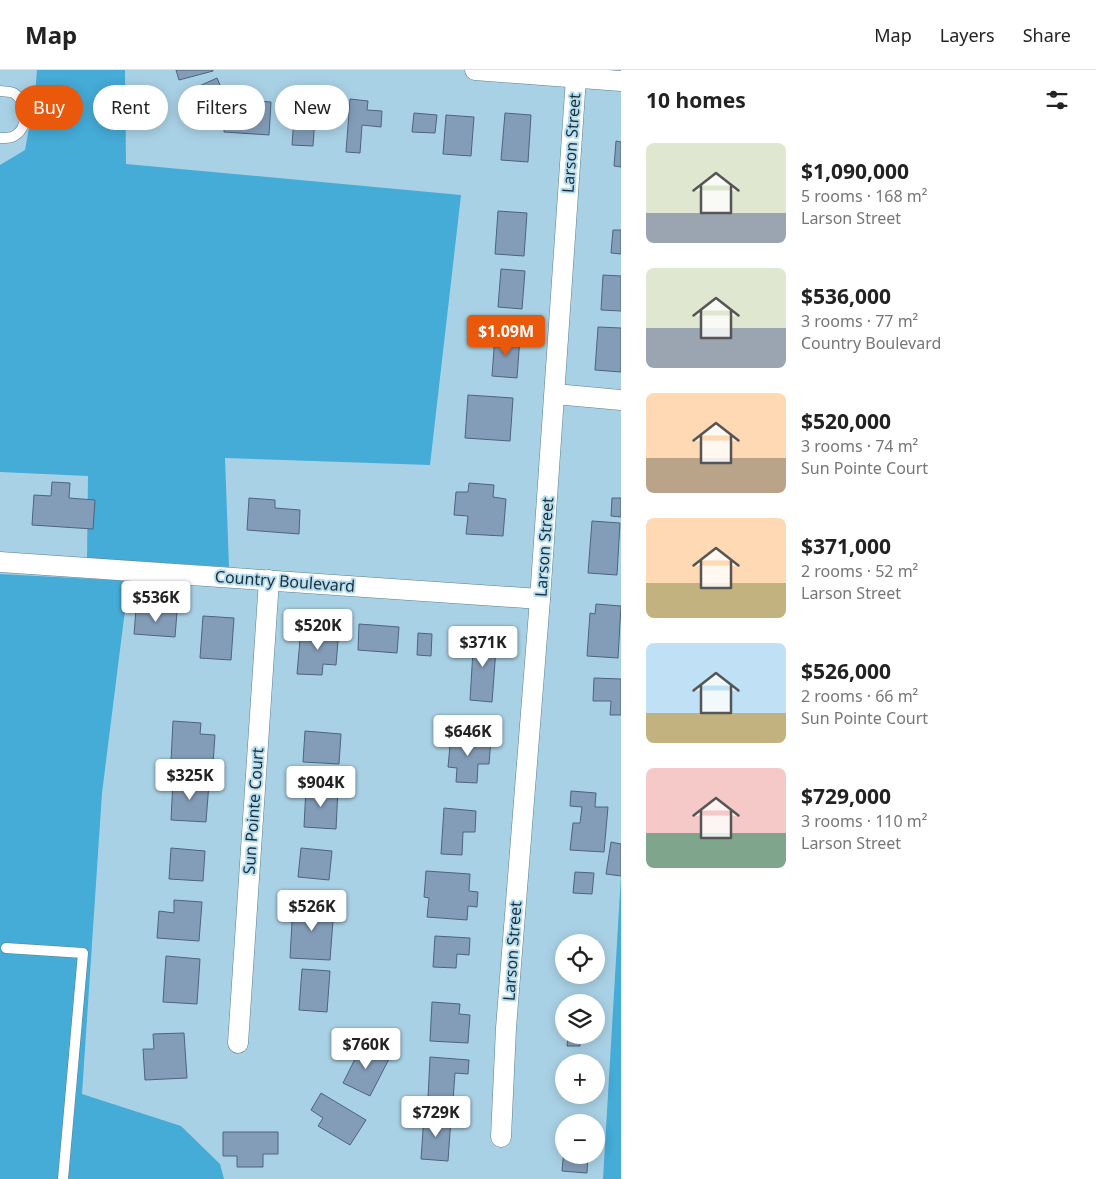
<!DOCTYPE html>
<meta charset="utf-8">
<style>
body{margin:0;font-family:"Noto Sans",sans-serif;background:#f6f6f6;color:#222;height:100vh;display:flex;flex-direction:column;font-size:19px;white-space:nowrap}
*{box-sizing:border-box;margin:0}
p{font-size:16px;color:#767676}
.icon{flex:none;width:28px;height:28px;fill:none;stroke:currentColor;stroke-width:2;stroke-linecap:round;stroke-linejoin:round}
.map{position:relative;flex:1;overflow:hidden}
.side{display:flex;flex-direction:column;background:#fff;width:475px}
.side>*{flex:none}
.guide{position:absolute;left:15px;top:15px;width:475px;height:45px;display:flex;gap:10px}
.tools{position:absolute;left:555px;top:864px;display:grid;gap:10px}
.tools a{display:grid;place-items:center;width:50px;height:50px;border-radius:50%;background:#fff;box-shadow:0 2px 12px #0003;font-size:25px}
.price{position:absolute;translate:-50% -42px;padding:0 11px;border-radius:5px;background:#fff;color:#222;font-size:16px;line-height:32px;filter:drop-shadow(0 1px 2px #0008)}
.price::after{content:'';position:absolute;left:50%;top:30px;width:15px;height:11px;margin-left:-8px;background:inherit;clip-path:polygon(0 0,100% 0,50% 100%)}
.price.current{background:#ea580c;color:#fff}
ul{padding:0;list-style:none}
li{display:flex;align-items:center;gap:15px;height:125px;padding:0 25px}
li span{display:grid;place-items:center;flex:none;width:140px;height:100px;border-radius:8px;color:#555}
li>.icon{margin-inline-start:auto}
span .icon{width:60px;height:60px;fill:#fffc;stroke-width:1}
li b{font-size:21px}
h2{display:flex;justify-content:space-between;align-items:center;height:60px;padding:0 25px;font-size:21px}
.pill{padding:0 18px;border-radius:22px;background:#fff;box-shadow:0 2px 12px #0003;font-size:18px;line-height:45px}
.pill.current{background:#ea580c;color:#fff}
header{display:flex;align-items:center;gap:30px;box-sizing:border-box;height:70px;padding:0 25px;background:#fff;border-bottom:1px solid #e0e0e0}
header strong{font-size:24px}
nav{display:flex;gap:28px;margin-inline-start:auto;font-size:18px}
main{display:flex;flex:1;min-height:0}
.map>svg:first-child{display:block}
</style>
<header>
<strong>Map</strong>
<nav><a>Map</a><a>Layers</a><a>Share</a></nav>
</header>
<main>
<div class="map">
<svg width="621" height="1109" viewBox="0 0 621 1109">
<rect width="100%" height="100%" fill="#a9d1e5"/>
<g fill="#45abd7">
<polygon points="37,0 125,0 126,94 461,125 430,395 225,388 229,497 87,488 88,406 0,402 0,95 25,80 35,25"/>
<polygon points="0,504 131,511 124,548 102,723 82,1024 181,1056 220,1094 224,1109 0,1109"/>
<polygon points="621,805 621,1109 603,1109"/>
</g>
<g fill="#839db9" stroke="#4c647e">
<polygon points="176,0 213,0 213,1 179,10"/>
<polygon points="217,8 224,24 203,34 195,18"/>
<polygon points="226,29 271,32 269,65 224,62"/>
<polygon points="350,29 368,31 367,40 382,41 381,57 362,55 360,83 346,82"/>
<polygon points="295,33 316,34 313,76 292,75"/>
<polygon points="414,43 437,45 435,63 412,62"/>
<polygon points="505,43 531,45 528,92 501,90"/>
<polygon points="446,45 474,47 471,86 443,84"/>
<polygon points="616,71 621,72 621,97 614,96"/>
<polygon points="498,141 527,143 524,186 495,184"/>
<polygon points="613,160 621,160 621,184 611,183"/>
<polygon points="501,199 525,201 522,239 498,237"/>
<polygon points="603,205 621,206 621,241 601,240"/>
<polygon points="598,257 621,258 621,302 595,300"/>
<polygon points="495,265 520,267 517,308 492,306"/>
<polygon points="468,325 513,328 510,371 465,368"/>
<polygon points="52,412 70,413 69,428 95,430 93,459 32,455 34,425 51,426"/>
<polygon points="469,413 494,415 493,427 506,429 503,466 466,464 468,446 454,445 456,422 468,422"/>
<polygon points="249,428 275,430 275,438 300,440 299,464 247,460"/>
<polygon points="612,428 621,428 621,447 611,446"/>
<polygon points="592,451 620,453 617,505 588,503"/>
<polygon points="596,534 621,536 618,588 587,586 590,543 595,544"/>
<polygon points="136,539 177,542 175,567 134,564"/>
<polygon points="203,546 234,548 231,590 200,588"/>
<polygon points="359,554 399,557 397,583 358,580"/>
<polygon points="314,556 339,558 336,595 323,594 322,605 297,604 300,570 313,571"/>
<polygon points="418,563 432,564 431,586 417,585"/>
<polygon points="474,564 497,565 492,632 470,630"/>
<polygon points="594,608 621,609 621,645 610,645 611,631 593,631"/>
<polygon points="173,651 201,653 200,664 215,665 213,694 171,691"/>
<polygon points="305,661 341,664 339,694 303,692"/>
<polygon points="451,665 491,669 489,694 478,694 477,713 456,712 457,698 448,697"/>
<polygon points="173,711 209,713 206,752 171,750"/>
<polygon points="306,717 338,719 336,759 304,757"/>
<polygon points="571,721 596,723 595,737 608,737 604,782 570,780 573,753 580,753 582,737 570,736"/>
<polygon points="444,738 476,741 475,762 463,762 462,785 441,784"/>
<polygon points="611,772 621,774 621,806 606,804"/>
<polygon points="171,778 205,781 203,811 169,809"/>
<polygon points="301,778 332,781 329,810 298,807"/>
<polygon points="426,801 470,804 469,821 478,822 477,837 468,836 467,850 427,847 429,828 424,827"/>
<polygon points="575,802 594,803 592,824 573,823"/>
<polygon points="174,830 202,832 199,871 157,868 159,841 174,843"/>
<polygon points="293,834 334,837 330,890 290,888"/>
<polygon points="435,866 470,868 469,885 457,884 456,898 433,897"/>
<polygon points="166,886 200,889 197,934 163,932"/>
<polygon points="302,899 330,901 327,942 299,940"/>
<polygon points="570,929 583,930 583,932 570,932"/>
<polygon points="432,932 460,934 459,944 470,945 468,973 430,971"/>
<polygon points="184,963 187,1008 145,1010 143,979 154,979 153,964"/>
<polygon points="568,965 580,965 580,976 567,976"/>
<polygon points="363,973 390,987 370,1026 343,1013"/>
<polygon points="430,987 469,990 468,1004 455,1003 453,1030 428,1028"/>
<polygon points="321,1023 366,1050 350,1075 318,1056 323,1048 311,1040"/>
<polygon points="424,1046 451,1048 448,1091 421,1089"/>
<polygon points="566,1050 591,1052 566,1052"/>
<polygon points="223,1062 278,1062 278,1084 263,1084 263,1097 237,1097 237,1086 223,1086"/>
<polygon points="564,1079 564,1085 588,1085 587,1103 562,1101"/>
</g>
<g fill="none" stroke-linecap="round" stroke-linejoin="round">
<g stroke="#597e90" stroke-width="11">
<g id="service">
<path d="M0,21c5,1 12,0 15,3 14,10 14,36 -3,43 -3,1 -9,1 -12,1"/>
<polyline points="6,878 83,883 63,1109"/>
</g>
</g>
<g stroke="#597e90" stroke-width="21">
<g id="minor">
<polyline points="475,0 621,11"/>
<polyline points="555,324 621,330"/>
<polyline points="0,492 540,529"/>
<polyline points="238,973 269,510"/>
<polyline points="501,1067 506,958 540,529 576,8"/>
</g>
</g>
<use href="#service" stroke="#fff" stroke-width="10"/>
<use href="#minor" stroke="#fff" stroke-width="20"/>
</g>
<g text-anchor="middle" dominant-baseline="central" stroke-width="4" stroke-linejoin="round" paint-order="stroke">
<g font-size="16" fill="#1e2e36" stroke="#b6def2">
<text transform="translate(571 73) rotate(-86)">Larson Street</text>
<text transform="translate(544 477) rotate(-86)">Larson Street</text>
<text transform="translate(285 511) rotate(4)">Country Boulevard</text>
<text transform="translate(253 741) rotate(-86)">Sun Pointe Court</text>
<text transform="translate(512 881) rotate(-86)">Larson Street</text>
</g>
</g>
</svg>
<div class="tools">
<a><svg class="icon" aria-label="locate" viewBox="0 0 24 24"><circle cx="12" cy="12" r="6"/><path d="M12 2v4M12 18v4M2 12h4M18 12h4"/></svg></a>
<a><svg class="icon" aria-label="layers" viewBox="0 0 24 24"><path d="M12 4l9 5-9 5-9-5zM3 14l9 5 9-5"/></svg></a>
<a>+</a>
<a>−</a>
</div>
<b class="price current" style="left:506px;top:287px">$1.09M</b>
<b class="price" style="left:156px;top:553px">$536K</b>
<b class="price" style="left:318px;top:581px">$520K</b>
<b class="price" style="left:483px;top:598px">$371K</b>
<b class="price" style="left:468px;top:687px">$646K</b>
<b class="price" style="left:190px;top:731px">$325K</b>
<b class="price" style="left:321px;top:738px">$904K</b>
<b class="price" style="left:312px;top:862px">$526K</b>
<b class="price" style="left:366px;top:1000px">$760K</b>
<b class="price" style="left:436px;top:1068px">$729K</b>
<div class="guide">
<a class="pill current">Buy</a>
<a class="pill">Rent</a>
<a class="pill">Filters</a>
<a class="pill">New</a>
</div>
</div>
<section class="side">
<h2>10 homes<svg class="icon" aria-label="filters" viewBox="0 0 24 24"><path d="M4 7h16M4 17h16"/><circle cx="9" cy="7" r="2"/><circle cx="15" cy="17" r="2"/></svg></h2>
<ul>
<li><span style="background:linear-gradient(#dfe7d0 70%,#9aa5b1 0)"><svg class="icon" aria-label="home" viewBox="0 0 24 24"><path d="M3 11l9-7 9 7M6 9v11h12V9"/></svg></span><div><b>$1,090,000</b><p>5 rooms · 168 m²</p><p>Larson Street</p></div></li>
<li><span style="background:linear-gradient(#dfe7d0 60%,#9aa5b1 0)"><svg class="icon" aria-label="home" viewBox="0 0 24 24"><path d="M3 11l9-7 9 7M6 9v11h12V9"/></svg></span><div><b>$536,000</b><p>3 rooms · 77 m²</p><p>Country Boulevard</p></div></li>
<li><span style="background:linear-gradient(#ffd9b3 65%,#b9a48a 0)"><svg class="icon" aria-label="home" viewBox="0 0 24 24"><path d="M3 11l9-7 9 7M6 9v11h12V9"/></svg></span><div><b>$520,000</b><p>3 rooms · 74 m²</p><p>Sun Pointe Court</p></div></li>
<li><span style="background:linear-gradient(#ffd9b3 65%,#c2b280 0)"><svg class="icon" aria-label="home" viewBox="0 0 24 24"><path d="M3 11l9-7 9 7M6 9v11h12V9"/></svg></span><div><b>$371,000</b><p>2 rooms · 52 m²</p><p>Larson Street</p></div></li>
<li><span style="background:linear-gradient(#bfe0f5 70%,#c2b280 0)"><svg class="icon" aria-label="home" viewBox="0 0 24 24"><path d="M3 11l9-7 9 7M6 9v11h12V9"/></svg></span><div><b>$526,000</b><p>2 rooms · 66 m²</p><p>Sun Pointe Court</p></div></li>
<li><span style="background:linear-gradient(#f6c9c9 65%,#7fa58c 0)"><svg class="icon" aria-label="home" viewBox="0 0 24 24"><path d="M3 11l9-7 9 7M6 9v11h12V9"/></svg></span><div><b>$729,000</b><p>3 rooms · 110 m²</p><p>Larson Street</p></div></li>
</ul>
</section>
</main>
